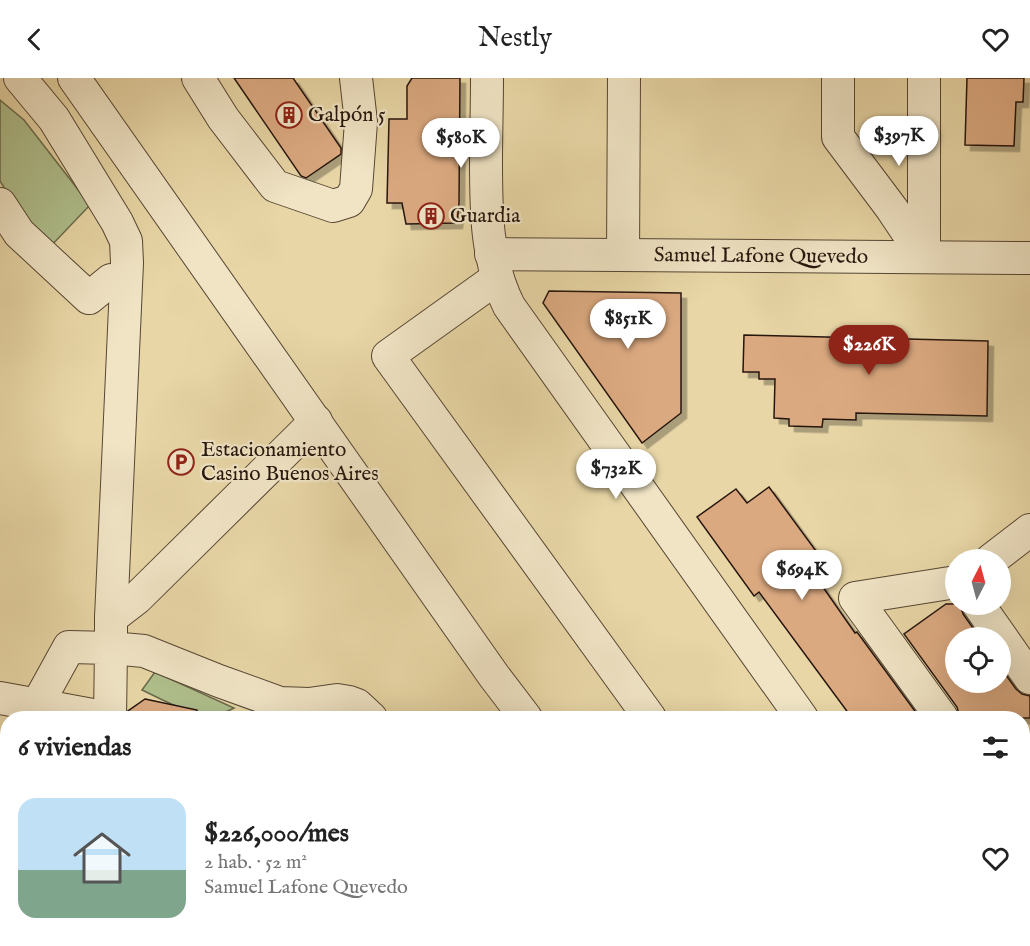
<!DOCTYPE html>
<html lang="es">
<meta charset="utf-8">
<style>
body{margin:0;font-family:"IM FELL English",serif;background:#f2f2f2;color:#222;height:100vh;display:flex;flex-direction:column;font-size:22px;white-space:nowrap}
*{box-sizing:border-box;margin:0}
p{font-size:20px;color:#767676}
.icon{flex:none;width:33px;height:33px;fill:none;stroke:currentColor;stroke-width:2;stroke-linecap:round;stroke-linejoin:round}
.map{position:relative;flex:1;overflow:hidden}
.drawer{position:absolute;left:0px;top:633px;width:1030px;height:236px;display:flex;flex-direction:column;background:#fff;border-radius:24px 24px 0 0;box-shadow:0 6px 24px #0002}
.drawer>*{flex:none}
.needle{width:39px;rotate:6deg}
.fabs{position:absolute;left:945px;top:471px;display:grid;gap:12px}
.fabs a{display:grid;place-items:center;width:66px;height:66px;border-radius:50%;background:#fff;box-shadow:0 6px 24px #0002;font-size:30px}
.price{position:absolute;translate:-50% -51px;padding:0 14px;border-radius:21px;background:#fff;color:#222;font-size:20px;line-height:39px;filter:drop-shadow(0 2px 3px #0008)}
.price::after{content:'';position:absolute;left:50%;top:36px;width:18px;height:14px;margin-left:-9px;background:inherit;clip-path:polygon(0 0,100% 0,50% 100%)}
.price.selected{background:#8f2418;color:#fff}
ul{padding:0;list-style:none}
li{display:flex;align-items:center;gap:18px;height:150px;padding:0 18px}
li+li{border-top:2px solid #e0e0e0}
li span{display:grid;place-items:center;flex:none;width:168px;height:120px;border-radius:18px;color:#555}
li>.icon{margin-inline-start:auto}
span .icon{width:72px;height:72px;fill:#fffc;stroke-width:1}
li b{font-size:26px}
h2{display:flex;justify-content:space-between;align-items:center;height:72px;padding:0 18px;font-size:26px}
header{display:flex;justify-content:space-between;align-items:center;height:78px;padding:0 18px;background:#fff;font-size:27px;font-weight:600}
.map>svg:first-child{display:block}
</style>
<header><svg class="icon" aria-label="back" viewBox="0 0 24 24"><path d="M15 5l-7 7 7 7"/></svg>Nestly<svg class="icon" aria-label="heart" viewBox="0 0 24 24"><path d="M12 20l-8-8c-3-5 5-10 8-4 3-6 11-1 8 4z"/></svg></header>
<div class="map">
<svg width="1030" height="868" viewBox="0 0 1030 868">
<defs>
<filter id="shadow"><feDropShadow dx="5.5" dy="5.5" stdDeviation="0" flood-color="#0004"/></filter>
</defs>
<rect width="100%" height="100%" fill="#e8d6a6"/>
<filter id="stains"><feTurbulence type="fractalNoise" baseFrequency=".00333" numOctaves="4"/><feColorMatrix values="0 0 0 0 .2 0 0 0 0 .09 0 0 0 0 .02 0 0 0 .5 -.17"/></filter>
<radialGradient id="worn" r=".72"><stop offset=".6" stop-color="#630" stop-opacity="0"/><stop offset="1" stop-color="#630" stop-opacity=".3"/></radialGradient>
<g fill="#afbf8c" stroke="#6a6a4c" stroke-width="1.5">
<polygon points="0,22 24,42 90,127 49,170 24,142 0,103"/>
<path d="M155,594l79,36c-8,4 -18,9 -28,8 -14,0 -49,-19 -64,-26z"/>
</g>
<polygon fill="#97b9a8" stroke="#6a786a" stroke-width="1.5" points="0,713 7,720 8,861 154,861 161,868 0,868"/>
<g fill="#dba980" stroke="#26160d" stroke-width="1.5" filter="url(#shadow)">
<polygon points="234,0 293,0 341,70 341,76 306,100 301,98"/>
<polygon points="412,0 460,0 459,125 457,145 406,146 402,125 387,125 389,41 407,41 407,8"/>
<polygon points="967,0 1024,0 1023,24 1016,24 1014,68 965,67"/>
<polygon points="549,213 681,215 681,335 642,365 543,225"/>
<polygon points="744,257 988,263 987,338 856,335 856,342 823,341 822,349 789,348 789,341 774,340 775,301 759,301 759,294 743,294"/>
<polygon points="769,409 816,473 804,482 855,555 857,554 920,640 852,640 759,514 754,518 697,439 736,411 747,425"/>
<polygon points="946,526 960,526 963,536 980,560 956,560 956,604 1000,604 1000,589 1016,611 1022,616 1030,618 1030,640 960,640 957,629 904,556"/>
<polygon points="145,621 197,632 196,640 128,640 128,633"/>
</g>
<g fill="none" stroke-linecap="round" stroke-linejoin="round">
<g stroke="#564633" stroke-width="34">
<g id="minor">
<polyline points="20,0 54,41 117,144 126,163 127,185 111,540 111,570 144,573 219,603 280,625 309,626 337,622 349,624 357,627 371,640"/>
<polyline points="74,0 494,598 526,640"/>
<polyline points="198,0 223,40 275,108 333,128 349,123 356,111 361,44 356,0"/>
<path d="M487,0c0,28 -1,56 -1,83 0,50 0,99 23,145l293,412"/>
<polyline points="838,0 838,59 892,131 924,179"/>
<polyline points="0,126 19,155 89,220 111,202 126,203"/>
<path id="s1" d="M491,176l539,4"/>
<polyline points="623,177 624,0"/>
<polyline points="924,179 924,0"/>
<polyline points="497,200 388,278 650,640"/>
<polyline points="991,482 1030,452"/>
<polyline points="978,526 1030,600"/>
<polyline points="111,540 137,520 316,343"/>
<polyline points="0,620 109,640"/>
<polyline points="37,627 69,569 111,570 110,640"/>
<polyline points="942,640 855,520 956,504"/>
<polyline points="1023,716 1030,711"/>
<polyline points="533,861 540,868"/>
<polyline points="958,861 963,868"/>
<polyline points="466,868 474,861"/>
<polyline points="815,868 826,861"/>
</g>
</g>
<use href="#minor" stroke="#f0e4c5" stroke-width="32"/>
</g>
<defs>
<g id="building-ring" transform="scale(1.35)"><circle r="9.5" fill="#f0e4c5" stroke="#8f2418" stroke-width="1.5"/><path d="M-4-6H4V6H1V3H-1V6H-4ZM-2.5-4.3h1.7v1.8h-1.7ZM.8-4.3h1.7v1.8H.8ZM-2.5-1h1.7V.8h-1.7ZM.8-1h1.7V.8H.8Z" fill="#8f2418"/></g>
<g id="parking-ring" transform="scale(1.35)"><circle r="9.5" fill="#f0e4c5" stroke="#8f2418" stroke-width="1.5"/><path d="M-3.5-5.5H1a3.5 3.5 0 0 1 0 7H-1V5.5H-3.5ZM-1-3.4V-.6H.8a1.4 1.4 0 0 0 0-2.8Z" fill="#8f2418"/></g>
</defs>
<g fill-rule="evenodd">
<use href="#building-ring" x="289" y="37"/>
<use href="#building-ring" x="431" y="138"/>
<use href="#parking-ring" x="181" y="384"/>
</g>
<g text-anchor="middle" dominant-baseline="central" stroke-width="4.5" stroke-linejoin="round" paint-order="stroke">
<g font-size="21" fill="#26160d" stroke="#f0e4c5" text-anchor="start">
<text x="308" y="37">Galpón 5</text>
<text x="450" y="138">Guardia</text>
<text x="201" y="372">Estacionamiento<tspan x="201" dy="24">Casino Buenos Aires</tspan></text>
</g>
<g font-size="21" fill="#26160d" stroke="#f0e4c5">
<text stroke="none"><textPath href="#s1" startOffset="270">Samuel Lafone Quevedo</textPath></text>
</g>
</g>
<rect width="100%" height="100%" filter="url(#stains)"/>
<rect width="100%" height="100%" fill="url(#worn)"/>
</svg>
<div class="fabs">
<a><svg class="needle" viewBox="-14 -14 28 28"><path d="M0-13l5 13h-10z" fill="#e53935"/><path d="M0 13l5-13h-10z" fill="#767676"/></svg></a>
<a><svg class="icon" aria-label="locate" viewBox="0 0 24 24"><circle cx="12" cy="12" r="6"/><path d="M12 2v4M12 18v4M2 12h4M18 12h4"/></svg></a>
</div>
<b class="price" style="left:899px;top:89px">$397K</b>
<b class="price" style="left:461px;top:91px">$580K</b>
<b class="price" style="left:628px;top:272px">$851K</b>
<b class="price selected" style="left:869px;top:298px">$226K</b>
<b class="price" style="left:616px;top:422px">$732K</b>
<b class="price" style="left:802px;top:523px">$694K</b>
<section class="drawer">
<h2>6 viviendas<svg class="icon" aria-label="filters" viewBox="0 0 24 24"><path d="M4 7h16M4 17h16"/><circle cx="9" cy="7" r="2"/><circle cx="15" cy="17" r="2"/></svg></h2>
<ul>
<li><span style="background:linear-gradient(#bfe0f5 60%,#7fa58c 0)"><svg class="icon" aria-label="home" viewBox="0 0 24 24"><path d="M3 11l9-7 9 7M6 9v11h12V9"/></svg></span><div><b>$226,000/mes</b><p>2 hab. · 52 m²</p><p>Samuel Lafone Quevedo</p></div><svg class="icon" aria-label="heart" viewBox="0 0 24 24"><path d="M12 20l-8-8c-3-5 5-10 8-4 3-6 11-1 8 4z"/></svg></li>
</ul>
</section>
</div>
